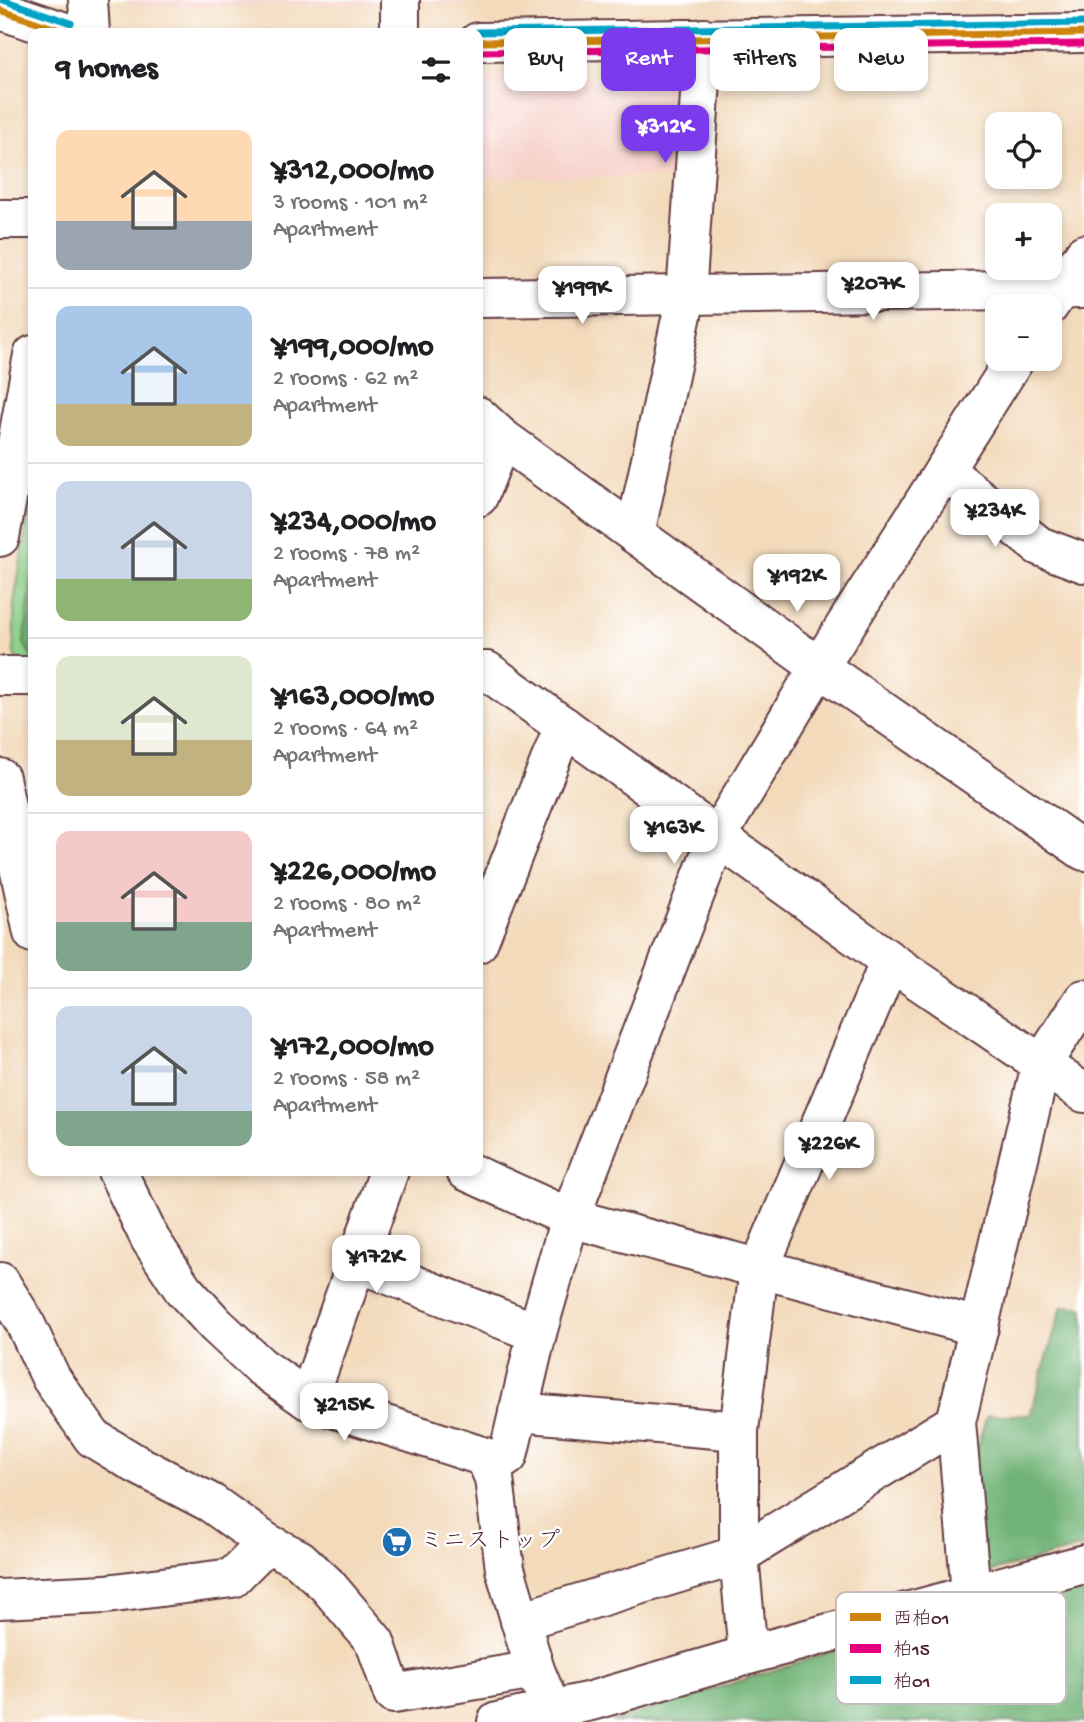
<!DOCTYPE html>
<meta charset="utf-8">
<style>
body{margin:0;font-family:"Gochi Hand","Klee One",sans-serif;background:#f2f2f2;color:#202124;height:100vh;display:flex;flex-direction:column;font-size:26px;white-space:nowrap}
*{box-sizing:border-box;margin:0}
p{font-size:23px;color:#757577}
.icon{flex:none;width:38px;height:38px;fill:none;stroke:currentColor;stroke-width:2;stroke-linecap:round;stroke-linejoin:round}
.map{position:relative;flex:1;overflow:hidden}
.drawer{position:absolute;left:28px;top:28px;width:455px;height:1148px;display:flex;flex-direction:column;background:#fff;border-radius:14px;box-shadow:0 4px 10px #0003}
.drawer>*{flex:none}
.top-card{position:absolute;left:504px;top:28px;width:474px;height:63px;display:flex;gap:14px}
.buttons{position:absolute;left:985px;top:112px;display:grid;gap:14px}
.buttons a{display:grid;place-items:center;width:77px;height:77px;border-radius:14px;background:#fff;box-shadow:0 4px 10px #0003;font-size:35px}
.price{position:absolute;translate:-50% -60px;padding:0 16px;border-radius:14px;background:#fff;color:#222;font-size:23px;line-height:46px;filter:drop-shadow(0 2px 4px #0008)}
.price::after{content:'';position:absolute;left:50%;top:42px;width:21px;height:16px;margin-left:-10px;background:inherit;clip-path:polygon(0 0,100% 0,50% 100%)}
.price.active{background:#7c3aed;color:#fff}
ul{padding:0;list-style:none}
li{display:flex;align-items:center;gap:21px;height:175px;padding:0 28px}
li+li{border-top:2px solid #e0e0e0}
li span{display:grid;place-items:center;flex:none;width:196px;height:140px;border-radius:14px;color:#555}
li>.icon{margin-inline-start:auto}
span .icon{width:84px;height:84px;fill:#fffc;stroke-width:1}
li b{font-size:30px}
h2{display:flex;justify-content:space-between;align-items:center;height:84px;padding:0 28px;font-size:30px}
.pill{padding:0 24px;border-radius:14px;background:#fff;box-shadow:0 4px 10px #0003;font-size:24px;line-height:63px}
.pill.active{background:#7c3aed;color:#fff}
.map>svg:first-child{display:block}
</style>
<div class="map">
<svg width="1084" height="1722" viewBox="0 0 1084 1722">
<rect width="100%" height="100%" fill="#fff"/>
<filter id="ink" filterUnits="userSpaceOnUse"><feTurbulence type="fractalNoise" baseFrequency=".0143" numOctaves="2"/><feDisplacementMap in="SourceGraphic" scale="14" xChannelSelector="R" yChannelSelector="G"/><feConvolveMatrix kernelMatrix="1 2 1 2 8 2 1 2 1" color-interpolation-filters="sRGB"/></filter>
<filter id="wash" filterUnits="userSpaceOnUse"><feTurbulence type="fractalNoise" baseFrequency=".00686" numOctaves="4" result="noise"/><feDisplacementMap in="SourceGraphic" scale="28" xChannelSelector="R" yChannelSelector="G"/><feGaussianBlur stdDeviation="1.57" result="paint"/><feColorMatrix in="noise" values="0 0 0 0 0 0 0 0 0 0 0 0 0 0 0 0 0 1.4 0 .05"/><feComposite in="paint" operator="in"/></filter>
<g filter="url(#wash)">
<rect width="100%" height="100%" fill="#f3dabb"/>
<g fill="#f7d0c9">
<polygon points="126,0 754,0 133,7"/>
<polygon points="696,75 686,177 478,177 478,78"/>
</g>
<polygon fill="#8ed28b" stroke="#6c785b" stroke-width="2" points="33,486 33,663 20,663 14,654 14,604"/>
<g fill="#72b477" stroke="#5e6a51" stroke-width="2">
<polygon points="33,571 33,657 32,657 24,643"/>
<polygon points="1062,1306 1084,1308 1084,1547 981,1574 972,1464 987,1415 1030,1415"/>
<polygon points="1084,1574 1084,1722 611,1722 965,1609"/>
</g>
</g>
<g filter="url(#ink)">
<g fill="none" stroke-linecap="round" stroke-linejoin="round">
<g stroke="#633b41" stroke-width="42">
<g id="minor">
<polyline points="88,0 90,33"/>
<polyline points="400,0 400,33"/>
<polyline points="0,10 68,33"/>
<polyline points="478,42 1084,33"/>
<polyline points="0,219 33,219"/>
<polyline points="478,298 1084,289"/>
<polyline points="1049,306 1084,254"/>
<polyline points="478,416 502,438 819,667 1084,851"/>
<polyline points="944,470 1039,546 1084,563"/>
<polyline points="478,497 502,438"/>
<polyline points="635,534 686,296 704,38"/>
<polyline points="0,537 33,355"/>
<polyline points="478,671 487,671 890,961 759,1269 739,1431 739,1555 748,1655"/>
<polyline points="0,676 33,676"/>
<polyline points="0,778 33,933"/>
<polyline points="478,943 564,726"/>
<polyline points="890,961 1084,1093"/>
<polyline points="117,1171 150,1239 183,1289 216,1325 260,1366 308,1400 485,1457 494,1478 505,1569 535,1670 552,1711 553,1722"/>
<polyline points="466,1171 570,1218 979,1327"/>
<polyline points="356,1262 537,1333"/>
<polyline points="0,1282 24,1321 51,1378 93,1438 136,1464 211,1503 267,1543 299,1559 327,1585 375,1642 393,1694 535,1670"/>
<polyline points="308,1400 389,1171"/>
<polyline points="518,1412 739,1431"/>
<polyline points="491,1467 508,1456 537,1333 570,1218 717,837 819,667 1015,359"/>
<polyline points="971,1593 956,1422 1041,1065 1084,999"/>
<polyline points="0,1599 106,1594 232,1578 267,1543"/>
<polyline points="520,1621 739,1555 956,1422"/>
<polyline points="497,1722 591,1701 748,1655 1084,1564"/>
</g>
</g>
<use href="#minor" stroke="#fff" stroke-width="38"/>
<g stroke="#fff" stroke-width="12">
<g id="bus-1">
<polyline points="0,10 68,33"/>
<polyline points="478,42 1084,33"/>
</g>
</g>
<g stroke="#fff" stroke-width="12">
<polyline id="bus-2" points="478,52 1084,44"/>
</g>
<g stroke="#fff" stroke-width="12">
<g id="bus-3">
<polyline points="3,0 71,23"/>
<polyline points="478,32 1084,23"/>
</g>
</g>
<use href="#bus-1" stroke="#cc840b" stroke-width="7"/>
<use href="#bus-2" stroke="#e5007d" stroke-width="7"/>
<use href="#bus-3" stroke="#04a2c6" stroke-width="7"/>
</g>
</g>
<defs>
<g id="supermarket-disc" transform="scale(1.575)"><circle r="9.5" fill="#1f6fb2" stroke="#fff"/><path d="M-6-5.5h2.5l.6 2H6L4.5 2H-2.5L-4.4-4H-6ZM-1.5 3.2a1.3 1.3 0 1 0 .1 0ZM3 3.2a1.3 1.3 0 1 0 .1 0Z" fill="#fff"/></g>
</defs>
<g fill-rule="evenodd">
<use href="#supermarket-disc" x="397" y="1542"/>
</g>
<g text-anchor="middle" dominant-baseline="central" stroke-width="5" stroke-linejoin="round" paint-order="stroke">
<g font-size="23" fill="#4a1f2b" stroke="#fff" text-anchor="start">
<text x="420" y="1542">ミニストップ</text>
</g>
</g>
<rect x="836" y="1592" width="230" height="112" rx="10" fill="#fff" stroke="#c9bcbf" stroke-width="2"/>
<rect x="850" y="1613" width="31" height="8" fill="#cc840b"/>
<rect x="850" y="1644" width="31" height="9" fill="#e5007d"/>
<rect x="850" y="1676" width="31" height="8" fill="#04a2c6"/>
<g font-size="19" fill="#4a1f2b">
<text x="893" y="1624">西柏01</text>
<text x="893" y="1655">柏15</text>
<text x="893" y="1687">柏01</text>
</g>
</svg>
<div class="buttons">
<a><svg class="icon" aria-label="locate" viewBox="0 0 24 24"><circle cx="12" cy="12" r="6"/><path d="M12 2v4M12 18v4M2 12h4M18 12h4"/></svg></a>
<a>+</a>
<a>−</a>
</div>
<b class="price active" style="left:665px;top:165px">¥312K</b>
<b class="price" style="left:873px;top:322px">¥207K</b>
<b class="price" style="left:582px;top:326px">¥199K</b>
<b class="price" style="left:995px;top:549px">¥234K</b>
<b class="price" style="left:797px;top:614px">¥192K</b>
<b class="price" style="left:674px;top:866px">¥163K</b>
<b class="price" style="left:829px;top:1182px">¥226K</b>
<b class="price" style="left:376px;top:1295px">¥172K</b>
<b class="price" style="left:344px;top:1443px">¥215K</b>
<div class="top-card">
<a class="pill">Buy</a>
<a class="pill active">Rent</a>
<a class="pill">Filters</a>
<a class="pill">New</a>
</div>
<section class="drawer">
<h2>9 homes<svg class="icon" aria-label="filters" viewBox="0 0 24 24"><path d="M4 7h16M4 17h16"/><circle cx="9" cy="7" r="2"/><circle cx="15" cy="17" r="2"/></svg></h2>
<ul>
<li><span style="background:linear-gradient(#ffd9b3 65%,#9aa5b1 0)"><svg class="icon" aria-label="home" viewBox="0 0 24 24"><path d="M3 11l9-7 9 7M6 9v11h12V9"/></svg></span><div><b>¥312,000/mo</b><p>3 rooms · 101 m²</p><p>Apartment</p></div></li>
<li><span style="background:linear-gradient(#a9c7e8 70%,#c2b280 0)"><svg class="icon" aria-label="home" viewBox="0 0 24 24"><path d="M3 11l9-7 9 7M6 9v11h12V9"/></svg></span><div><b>¥199,000/mo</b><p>2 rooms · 62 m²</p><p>Apartment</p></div></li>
<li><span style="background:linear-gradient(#c9d6e8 70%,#8fb573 0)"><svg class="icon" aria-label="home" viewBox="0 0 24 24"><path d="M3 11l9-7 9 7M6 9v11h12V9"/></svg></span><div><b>¥234,000/mo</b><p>2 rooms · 78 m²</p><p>Apartment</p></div></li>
<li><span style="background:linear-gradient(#dfe7d0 60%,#c2b280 0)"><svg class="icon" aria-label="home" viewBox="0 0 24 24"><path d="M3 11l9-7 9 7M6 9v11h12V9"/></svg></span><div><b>¥163,000/mo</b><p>2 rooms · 64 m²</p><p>Apartment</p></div></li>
<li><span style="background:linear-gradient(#f6c9c9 65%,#7fa58c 0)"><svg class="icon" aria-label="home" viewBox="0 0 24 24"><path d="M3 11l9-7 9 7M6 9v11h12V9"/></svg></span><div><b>¥226,000/mo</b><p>2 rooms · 80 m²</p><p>Apartment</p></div></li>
<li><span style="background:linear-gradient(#c9d6e8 75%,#7fa58c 0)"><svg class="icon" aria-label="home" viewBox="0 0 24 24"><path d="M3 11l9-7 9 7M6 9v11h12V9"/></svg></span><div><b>¥172,000/mo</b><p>2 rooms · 58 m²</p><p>Apartment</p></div></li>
</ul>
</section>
</div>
